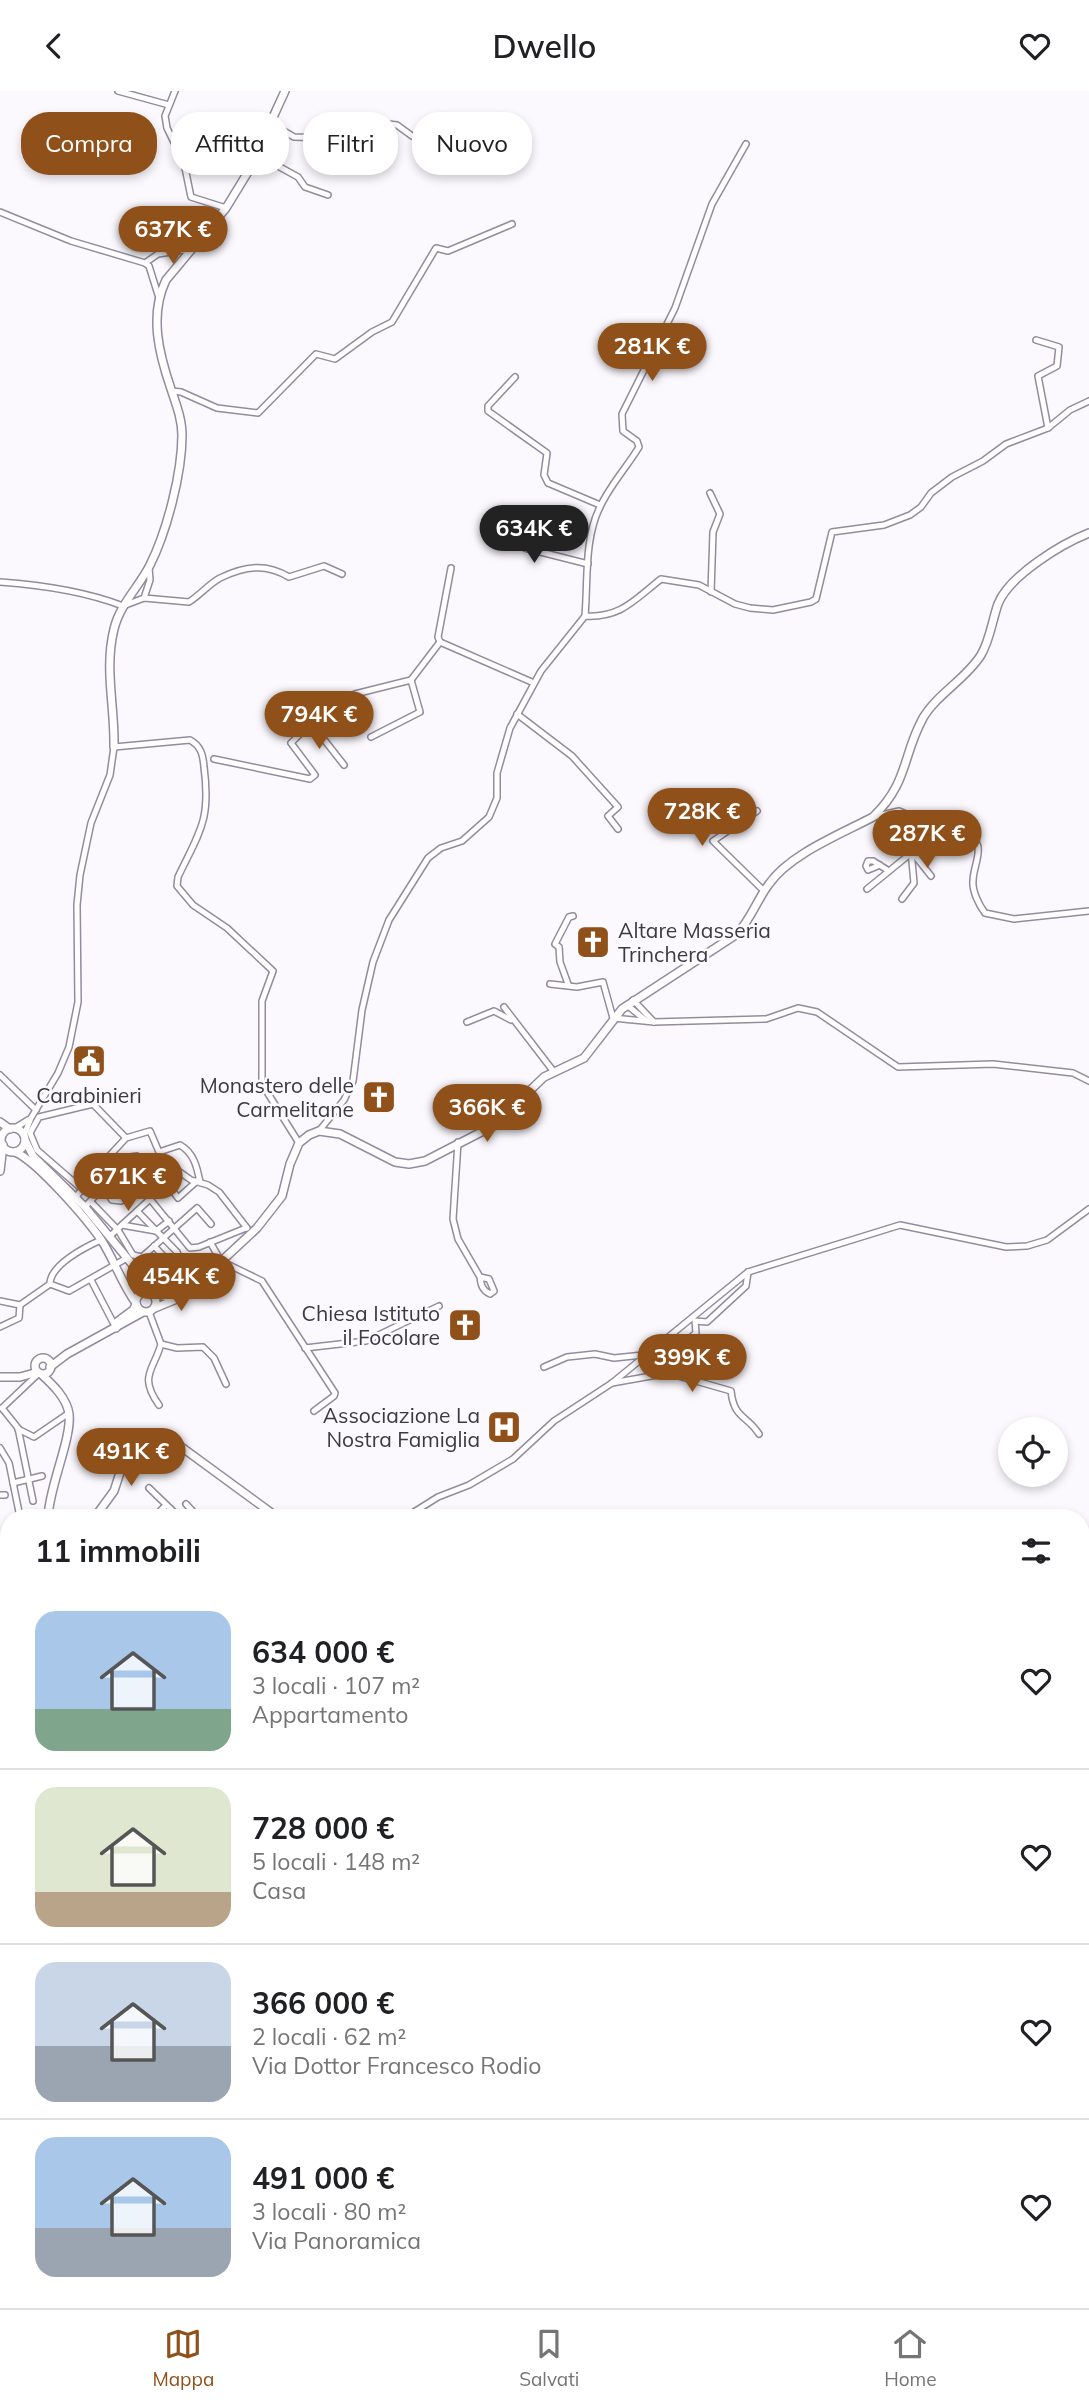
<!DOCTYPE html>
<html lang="it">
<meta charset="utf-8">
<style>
body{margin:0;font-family:Mulish,sans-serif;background:#f2f2f2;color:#202124;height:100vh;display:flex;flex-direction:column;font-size:26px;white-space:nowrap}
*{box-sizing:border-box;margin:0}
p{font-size:23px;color:#757577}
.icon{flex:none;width:38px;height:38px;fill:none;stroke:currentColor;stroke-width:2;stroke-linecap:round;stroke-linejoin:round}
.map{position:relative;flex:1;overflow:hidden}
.panel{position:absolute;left:0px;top:1418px;width:1090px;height:800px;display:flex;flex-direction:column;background:#fff;border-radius:28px 28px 0 0;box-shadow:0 4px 10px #0003}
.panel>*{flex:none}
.guide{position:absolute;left:21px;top:21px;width:700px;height:63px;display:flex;gap:14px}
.tools{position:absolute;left:998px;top:1326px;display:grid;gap:14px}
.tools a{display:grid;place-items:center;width:70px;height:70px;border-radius:50%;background:#fff;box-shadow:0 4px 10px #0003;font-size:35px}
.price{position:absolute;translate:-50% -60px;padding:0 16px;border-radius:24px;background:#905019;color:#fff;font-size:23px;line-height:46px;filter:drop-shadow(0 2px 4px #0008)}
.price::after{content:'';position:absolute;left:50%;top:42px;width:21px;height:16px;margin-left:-10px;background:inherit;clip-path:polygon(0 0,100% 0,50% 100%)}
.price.current{background:#222;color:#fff}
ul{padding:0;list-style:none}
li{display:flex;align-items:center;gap:21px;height:175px;padding:0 35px}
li+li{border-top:2px solid #e0e0e0}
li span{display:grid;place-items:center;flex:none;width:196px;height:140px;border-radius:21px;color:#555}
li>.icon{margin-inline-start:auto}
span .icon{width:84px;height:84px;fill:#fffc;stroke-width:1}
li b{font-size:30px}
h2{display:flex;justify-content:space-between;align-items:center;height:84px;padding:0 35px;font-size:30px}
.chip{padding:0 24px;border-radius:28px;background:#fff;box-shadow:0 4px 10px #0003;font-size:24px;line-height:63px}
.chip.current{background:#905019;color:#fff}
header{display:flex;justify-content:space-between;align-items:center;height:91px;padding:0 35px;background:#fff;font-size:32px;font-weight:600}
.tabs{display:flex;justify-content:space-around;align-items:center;height:98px;border-top:2px solid #e0e0e0;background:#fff;font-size:19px;color:#757577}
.tabs a{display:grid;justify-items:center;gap:4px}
.tabs .current{color:#905019}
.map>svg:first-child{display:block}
</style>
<header><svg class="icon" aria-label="back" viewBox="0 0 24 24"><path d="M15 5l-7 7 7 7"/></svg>Dwello<svg class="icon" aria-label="heart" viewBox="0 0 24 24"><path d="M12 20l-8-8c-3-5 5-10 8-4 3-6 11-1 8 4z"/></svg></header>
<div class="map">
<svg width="1089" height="2217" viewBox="0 0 1089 2217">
<rect width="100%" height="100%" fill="#fbf9fe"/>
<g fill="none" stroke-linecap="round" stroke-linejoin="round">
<g stroke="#948b9f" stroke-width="8">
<g id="street">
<polyline points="118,0 169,14"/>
<polyline points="175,0 165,25 167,37 184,72 191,106 226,117"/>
<polyline points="270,32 294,46 325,47 336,44 361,48 372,31 397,34 412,45 445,51 484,52"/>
<polyline points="256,63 298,86 305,96 328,104"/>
<polyline points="0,121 71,150 145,172 149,175 159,207"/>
<polyline points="145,172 158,163 191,158"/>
<polyline points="1036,249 1059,256 1057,275 1038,285 1048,337"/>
<polyline points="515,286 488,315 488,320 547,362 544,384 548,392 600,414"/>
<polyline points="172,300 181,301 217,317 258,322 316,263 335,268 372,241 392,231 436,157 448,160 512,133"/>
<polyline points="710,402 720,423 713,441 711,501"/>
<polyline points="512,430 525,457 588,473"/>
<polyline points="451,477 438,546 440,551 534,592"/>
<path d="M0,491c42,3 84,9 123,24l21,-8 45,4c11,-7 20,-18 31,-24 25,-12 46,-15 69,-1l35,-11 18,8"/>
<polyline points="144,507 150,489 149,477"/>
<path d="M585,525c3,-35 -1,-77 15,-109 10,-22 27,-40 39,-60l-2,-6 -14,-10 -1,-17 53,-106 37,-104 34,-60"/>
<polyline points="355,603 411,589 440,551"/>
<polyline points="517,623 572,665 618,716 608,725 618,738"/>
<polyline points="311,632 344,674"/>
<polyline points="371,646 420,621 411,589"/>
<polyline points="214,668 310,688 315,684 291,652 324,619"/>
<polyline points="757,720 713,750 764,800"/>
<path d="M873,726l26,-6 7,3 3,15 54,3c27,10 10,31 10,49 -1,10 6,24 12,32l29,6 75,-8"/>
<polyline points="909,757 931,785"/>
<polyline points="880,774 868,779 866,775 868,770 873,770 889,780"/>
<polyline points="867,798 910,763"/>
<polyline points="902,808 914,792 909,738"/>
<polyline points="550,893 577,896 603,891 613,927 654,931 766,928 798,917 817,921 898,976 993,973 1073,982 1089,990"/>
<polyline points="568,893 560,871 559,856 555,853 569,826 573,825"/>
<polyline points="633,909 654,931"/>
<polyline points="627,914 645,929"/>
<polyline points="504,916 554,981"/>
<polyline points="467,931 494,920 511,929"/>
<polyline points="0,984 36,1019"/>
<polyline points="15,1037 28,1029"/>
<path d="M319,1040l25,-31 9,-19 9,-71 11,-48 16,-42 39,-62 13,-10 21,-7 27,-24 8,-19v-25l13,-45 31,-57 44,-55c36,2 49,-16 76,-37l38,6 36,19 15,4 23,2 38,-8 5,-3 16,-67 52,-7 26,-10 11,-8 10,-14 21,-16 31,-16 23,-17 42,-16 22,-18 19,-9"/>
<path d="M24,1044l7,-17 27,-45 11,-26 9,-45 -1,-97 3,-30 11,-52 19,-48 4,-28 76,-7c11,6 13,15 14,27 7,53 -4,64 -26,110l-1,9 16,19 34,23 46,43 -11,30v83l37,59"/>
<path d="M458,1051l-5,77 5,20 22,38c1,8 2,13 10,17l4,-3 -5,-12 -9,-2"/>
<polyline points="161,1084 174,1077 191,1089 208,1094 219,1101 247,1137"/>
<polyline points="161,1084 178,1107 197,1090"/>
<polyline points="102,1095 112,1109 121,1110 153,1081"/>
<polyline points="83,1099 37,1059 30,1042 39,1026 93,1013 126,1047"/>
<path d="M76,1106l22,-29 28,-30 24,-7 9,21 21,-7c14,8 17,22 20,37"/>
<polyline points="91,1111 118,1139 133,1164 142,1166"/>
<polyline points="85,1116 130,1066 137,1065 153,1081 161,1084"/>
<polyline points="137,1120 177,1161 179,1166 173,1171 168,1170 154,1155"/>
<polyline points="122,1134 156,1140 169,1130"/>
<polyline points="110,1145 150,1108 190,1157 199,1156 246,1137"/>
<polyline points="210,1151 221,1170 262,1190 335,1302 334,1305 314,1320"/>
<polyline points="147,1163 165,1182"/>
<polyline points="133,1174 197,1117 211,1133"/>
<polyline points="91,1189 116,1237"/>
<polyline points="50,1193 69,1200 127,1167"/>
<polyline points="0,1210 20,1214"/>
<path d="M20,1214l30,-21c0,-19 35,-37 51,-44"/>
<polyline points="149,1221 161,1253"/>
<polyline points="0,1236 19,1227 20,1214"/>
<polyline points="161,1253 177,1257 203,1256 214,1267 226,1293"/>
<polyline points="305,1257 366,1250 439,1215"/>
<polyline points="667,1257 685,1251 696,1242 695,1230 707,1231 746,1195 748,1181"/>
<polyline points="544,1276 567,1266 595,1263 614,1267 643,1264"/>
<path d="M612,1292l56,-10 63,18c3,28 16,24 28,43"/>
<path d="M159,1314c-21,-29 -5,-35 2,-61"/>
<polyline points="2,1317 18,1337 33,1410"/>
<polyline points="2,1317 38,1283"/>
<polyline points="18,1338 34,1346 69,1322"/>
<polyline points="0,1357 9,1372 20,1426"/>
<polyline points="13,1392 42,1385"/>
<polyline points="149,1397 179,1426"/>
<polyline points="0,1404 5,1404"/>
<polyline points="186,1413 198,1426"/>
<polyline points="1065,1424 1066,1426"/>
<polyline points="154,1426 166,1414"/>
<polyline points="406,1426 438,1406 469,1394 513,1368 554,1330 612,1292 748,1181 900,1134 1006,1156 1027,1155 1047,1149 1089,1118"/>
<polyline points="0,1469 4,1511 0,1528"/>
<polyline points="0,1534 9,1543 0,1551"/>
<polyline points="0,1568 9,1560"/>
<polyline points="0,1581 9,1590"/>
<polyline points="5,1607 9,1611"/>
<polyline points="0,1623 6,1630"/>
<polyline points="3,1642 9,1648"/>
<polyline points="0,1666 9,1661"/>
<polyline points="0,1708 4,1689"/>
<polyline points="0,1741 9,1741"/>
<polyline points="0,1760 9,1761"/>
<polyline points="0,1767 9,1769"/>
<polyline points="0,1809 9,1794"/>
<polyline points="2,1822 9,1812"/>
<polyline points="0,1833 9,1827"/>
<polyline points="0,1843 9,1839"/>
<polyline points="0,1849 9,1845"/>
<polyline points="0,2014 9,2018"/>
</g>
</g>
<g stroke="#948b9f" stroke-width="10">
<g id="secondary">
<path d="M114,656c1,-40 -10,-78 0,-118 6,-25 25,-42 36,-64 17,-34 32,-92 32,-130 0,-16 -6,-31 -11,-46 -12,-35 -22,-74 -5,-109l60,-72 22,-36 37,-81"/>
<polyline points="0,1031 10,1038"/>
<circle cx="13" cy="1049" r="12"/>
<polyline points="25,1049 33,1065 85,1116 151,1196 153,1203 169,1206 178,1205"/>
<path d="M15,1061c22,9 72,67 87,89 12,19 20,43 34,62"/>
<polyline points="0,1080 3,1054"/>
<circle cx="146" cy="1211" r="10"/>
<path d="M155,1217l29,-12 73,-68 25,-32 8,-32 9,-21 10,-8 10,-4 21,3 55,28 14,2 16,-3 68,-35 51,-49 40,-19 38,-49 115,-75c14,-15 20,-34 32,-50 21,-30 72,-50 104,-67 36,-35 29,-61 50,-99 14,-24 43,-39 58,-63 9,-15 11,-34 17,-51 11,-28 63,-60 91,-71"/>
<polyline points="116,1237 117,1231 133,1219 136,1214"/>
<circle cx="43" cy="1275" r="8"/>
<polyline points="50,1276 67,1263 143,1221"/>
<path d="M41,1283c11,10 26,24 28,40 3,24 -20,73 -21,103"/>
<polyline points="0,1286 20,1286 38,1281"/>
<path d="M95,1426l19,-26 15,-46c16,-12 35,-9 51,1l97,71"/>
<polyline points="0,1636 9,1628"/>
<polyline points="1082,1676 1089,1679"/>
<polyline points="0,1941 9,1937"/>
<polyline points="212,2208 213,2217"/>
<polyline points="626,2208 649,2217"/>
</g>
</g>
<use href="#street" stroke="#fff" stroke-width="5"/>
<use href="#secondary" stroke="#fff" stroke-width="7"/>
</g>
<defs>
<g id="church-square" transform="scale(1.75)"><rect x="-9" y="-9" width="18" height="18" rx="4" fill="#905019" stroke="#fbf9fe"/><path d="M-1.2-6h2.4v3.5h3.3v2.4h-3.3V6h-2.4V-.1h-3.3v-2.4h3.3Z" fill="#fff"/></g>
<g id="civic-square" transform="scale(1.75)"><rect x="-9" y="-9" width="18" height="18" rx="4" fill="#905019" stroke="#fbf9fe"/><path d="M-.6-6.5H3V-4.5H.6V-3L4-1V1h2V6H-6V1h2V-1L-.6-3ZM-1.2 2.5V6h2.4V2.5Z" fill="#fff"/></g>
<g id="hospital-square" transform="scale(1.75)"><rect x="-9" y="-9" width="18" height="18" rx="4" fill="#905019" stroke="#fbf9fe"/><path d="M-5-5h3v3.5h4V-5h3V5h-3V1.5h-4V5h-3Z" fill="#fff"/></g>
</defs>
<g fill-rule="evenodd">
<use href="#church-square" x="593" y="851"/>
<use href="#civic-square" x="89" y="970"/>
<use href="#church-square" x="379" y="1006"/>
<use href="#church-square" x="465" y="1234"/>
<use href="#hospital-square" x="504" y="1336"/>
</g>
<g text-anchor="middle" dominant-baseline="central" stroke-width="5" stroke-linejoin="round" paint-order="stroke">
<g font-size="21" fill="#3d3942" stroke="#fbf9fe" text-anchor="end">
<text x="618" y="839" text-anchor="start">Altare Masseria<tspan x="618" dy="24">Trinchera</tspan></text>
<text x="354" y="994">Monastero delle<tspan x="354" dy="24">Carmelitane</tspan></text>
<text x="89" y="1004" text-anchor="middle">Carabinieri</text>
<text x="440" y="1222">Chiesa Istituto<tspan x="440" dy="24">il Focolare</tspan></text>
<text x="480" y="1324">Associazione La<tspan x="480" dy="24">Nostra Famiglia</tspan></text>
</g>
</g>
</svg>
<div class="tools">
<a><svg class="icon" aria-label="locate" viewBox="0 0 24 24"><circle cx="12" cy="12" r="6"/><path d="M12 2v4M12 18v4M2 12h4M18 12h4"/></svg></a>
</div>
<b class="price" style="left:173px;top:175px">637K €</b>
<b class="price" style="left:652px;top:292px">281K €</b>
<b class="price current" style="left:534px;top:474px">634K €</b>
<b class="price" style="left:319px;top:660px">794K €</b>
<b class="price" style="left:702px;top:757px">728K €</b>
<b class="price" style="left:927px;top:779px">287K €</b>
<b class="price" style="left:487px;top:1053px">366K €</b>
<b class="price" style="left:128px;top:1122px">671K €</b>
<b class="price" style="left:181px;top:1222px">454K €</b>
<b class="price" style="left:692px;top:1303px">399K €</b>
<b class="price" style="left:131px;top:1397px">491K €</b>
<div class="guide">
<a class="chip current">Compra</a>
<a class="chip">Affitta</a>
<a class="chip">Filtri</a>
<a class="chip">Nuovo</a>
</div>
<section class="panel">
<h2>11 immobili<svg class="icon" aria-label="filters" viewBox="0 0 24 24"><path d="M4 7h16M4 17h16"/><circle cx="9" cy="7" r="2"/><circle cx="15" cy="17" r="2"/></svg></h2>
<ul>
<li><span style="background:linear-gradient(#a9c7e8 70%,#7fa58c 0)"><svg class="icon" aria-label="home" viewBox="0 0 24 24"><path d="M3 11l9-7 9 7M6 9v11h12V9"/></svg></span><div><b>634 000 €</b><p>3 locali · 107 m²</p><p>Appartamento</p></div><svg class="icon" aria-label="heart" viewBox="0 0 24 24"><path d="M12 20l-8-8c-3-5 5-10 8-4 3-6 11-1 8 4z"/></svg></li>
<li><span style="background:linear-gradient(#dfe7d0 75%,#b9a48a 0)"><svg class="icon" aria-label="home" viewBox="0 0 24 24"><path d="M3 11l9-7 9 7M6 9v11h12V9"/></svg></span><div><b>728 000 €</b><p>5 locali · 148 m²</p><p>Casa</p></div><svg class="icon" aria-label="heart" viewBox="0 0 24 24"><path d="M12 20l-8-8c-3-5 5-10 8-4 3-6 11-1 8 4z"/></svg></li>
<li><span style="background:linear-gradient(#c9d6e8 60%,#9aa5b1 0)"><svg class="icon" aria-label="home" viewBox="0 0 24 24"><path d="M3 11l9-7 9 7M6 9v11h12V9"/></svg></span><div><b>366 000 €</b><p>2 locali · 62 m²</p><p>Via Dottor Francesco Rodio</p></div><svg class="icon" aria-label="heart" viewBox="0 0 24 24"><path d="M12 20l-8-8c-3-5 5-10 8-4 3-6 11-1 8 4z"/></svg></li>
<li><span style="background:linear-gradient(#a9c7e8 65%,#9aa5b1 0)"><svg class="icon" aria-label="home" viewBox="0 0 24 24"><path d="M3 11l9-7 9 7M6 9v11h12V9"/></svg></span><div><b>491 000 €</b><p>3 locali · 80 m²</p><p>Via Panoramica</p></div><svg class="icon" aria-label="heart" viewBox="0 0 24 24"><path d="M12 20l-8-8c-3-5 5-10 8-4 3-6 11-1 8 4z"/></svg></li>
</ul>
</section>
</div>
<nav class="tabs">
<a class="current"><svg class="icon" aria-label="map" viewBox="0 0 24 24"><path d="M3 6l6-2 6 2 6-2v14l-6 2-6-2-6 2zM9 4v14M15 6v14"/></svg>Mappa</a>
<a><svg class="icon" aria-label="saved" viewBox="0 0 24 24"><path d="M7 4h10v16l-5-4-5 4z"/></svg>Salvati</a>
<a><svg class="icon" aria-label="home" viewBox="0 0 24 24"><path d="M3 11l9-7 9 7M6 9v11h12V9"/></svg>Home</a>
</nav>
